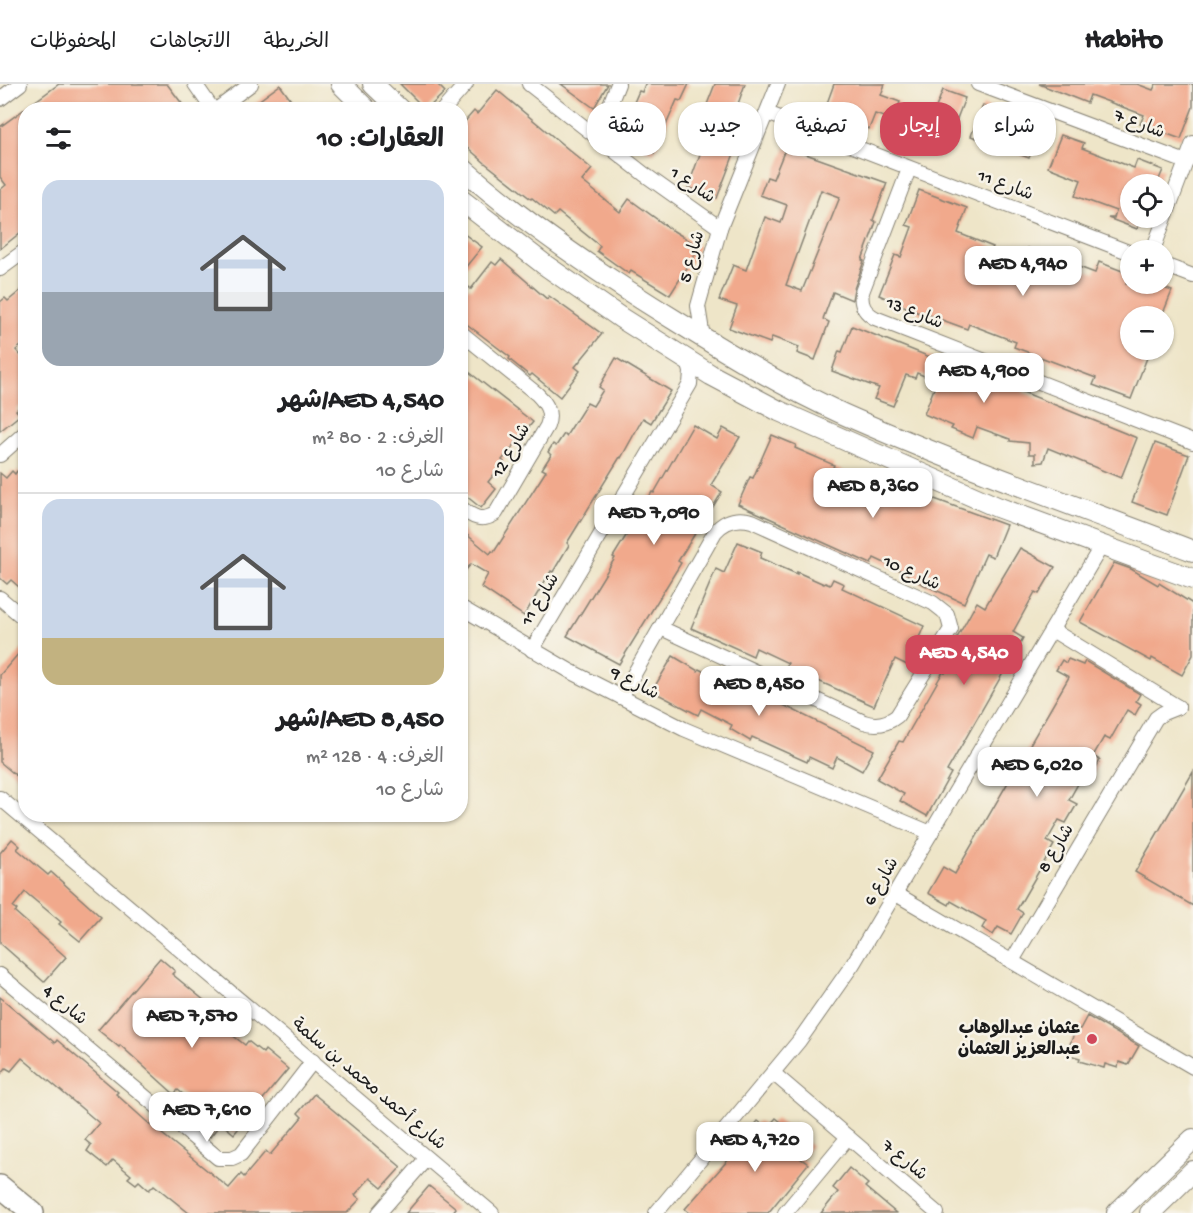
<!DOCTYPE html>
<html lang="ar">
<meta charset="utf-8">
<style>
body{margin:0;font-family:"Gochi Hand","Playpen Sans Arabic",sans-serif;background:#f6f6f6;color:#202124;direction:rtl;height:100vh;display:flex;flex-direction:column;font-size:22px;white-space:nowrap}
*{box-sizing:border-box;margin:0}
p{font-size:20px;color:#757577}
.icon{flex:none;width:33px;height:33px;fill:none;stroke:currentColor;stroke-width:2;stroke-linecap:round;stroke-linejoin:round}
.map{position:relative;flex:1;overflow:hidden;direction:ltr}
.panel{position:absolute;left:18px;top:18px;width:450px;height:720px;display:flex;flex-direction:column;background:#fff;border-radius:24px;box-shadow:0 2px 4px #0004;direction:rtl}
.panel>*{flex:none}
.guide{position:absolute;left:486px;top:18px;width:570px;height:54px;direction:rtl;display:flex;gap:12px}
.tools{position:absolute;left:1120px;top:90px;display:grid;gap:12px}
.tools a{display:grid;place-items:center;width:54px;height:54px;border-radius:50%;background:#fff;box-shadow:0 2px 4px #0004;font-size:30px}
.price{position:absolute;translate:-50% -51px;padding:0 14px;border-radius:12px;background:#fff;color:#222;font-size:20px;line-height:39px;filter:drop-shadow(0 2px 3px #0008)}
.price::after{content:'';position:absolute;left:50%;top:36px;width:18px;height:14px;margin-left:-9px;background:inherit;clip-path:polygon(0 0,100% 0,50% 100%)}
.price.selected{background:#d1495b;color:#fff}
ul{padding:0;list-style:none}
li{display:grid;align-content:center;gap:12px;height:318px;padding:0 24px}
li+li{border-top:2px solid #e0e0e0}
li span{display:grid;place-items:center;height:186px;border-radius:18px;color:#555}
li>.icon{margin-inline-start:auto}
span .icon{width:108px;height:108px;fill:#fffc;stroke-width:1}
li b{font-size:26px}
h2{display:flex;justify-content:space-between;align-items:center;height:72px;padding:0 24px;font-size:26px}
.pill{padding:0 21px;border-radius:24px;background:#fff;box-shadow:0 2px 4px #0004;font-size:21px;line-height:54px}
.pill.selected{background:#d1495b;color:#fff}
header{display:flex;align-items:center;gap:36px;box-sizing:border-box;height:84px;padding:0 30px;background:#fff;border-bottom:2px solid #e0e0e0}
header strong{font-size:28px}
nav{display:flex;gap:33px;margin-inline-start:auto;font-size:21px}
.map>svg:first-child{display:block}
</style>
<header>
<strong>Habito</strong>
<nav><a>الخريطة</a><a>الاتجاهات</a><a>المحفوظات</a></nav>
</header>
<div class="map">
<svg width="1193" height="1129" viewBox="0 0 1193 1129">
<rect width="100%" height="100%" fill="#f7f3e8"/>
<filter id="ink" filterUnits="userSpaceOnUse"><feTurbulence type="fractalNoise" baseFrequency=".0167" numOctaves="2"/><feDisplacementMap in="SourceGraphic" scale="12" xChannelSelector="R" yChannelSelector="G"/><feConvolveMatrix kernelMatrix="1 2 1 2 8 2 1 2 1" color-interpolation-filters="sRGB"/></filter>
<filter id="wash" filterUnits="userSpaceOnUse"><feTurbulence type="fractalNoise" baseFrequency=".008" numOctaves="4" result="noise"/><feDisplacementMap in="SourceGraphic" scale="24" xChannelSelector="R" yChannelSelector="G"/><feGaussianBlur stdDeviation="1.35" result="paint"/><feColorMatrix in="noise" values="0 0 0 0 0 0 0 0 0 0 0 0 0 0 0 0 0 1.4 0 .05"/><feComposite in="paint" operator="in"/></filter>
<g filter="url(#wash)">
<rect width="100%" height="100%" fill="#eee5c8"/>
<g id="blocks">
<g fill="#f1a98c" fill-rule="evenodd">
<polygon points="59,0 167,0 183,21 177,26 26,26 26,144 0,165 0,106 6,101 0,93 0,43"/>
<polygon points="400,0 437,0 445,8 426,26"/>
<polygon points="561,0 608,0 594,24"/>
<polygon points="645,0 689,0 681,17 677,16 654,69 627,57 633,43 625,39 639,7 642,8"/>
<polygon points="715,0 745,0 725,57 737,62 717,114 688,103 711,40 701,36"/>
<polygon points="834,0 885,0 881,11 900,18 893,36 875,30 869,45 852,39 854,32 826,22"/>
<polygon points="1039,0 1137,0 1153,6 1156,0 1193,0 1193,23 1181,55 1140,40 1144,31 1090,11 1087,19"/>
<polygon points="280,1 298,26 246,26"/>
<polygon points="497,6 592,85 582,97 620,128 629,115 672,146 700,163 670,211 631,187 629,190 597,167 600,162 558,128 554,132 532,114 531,115 485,79 460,57 460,43 474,27 477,30"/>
<polygon points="943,6 965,14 953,45 931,36"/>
<polygon points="983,21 1041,43 1029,74 971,52"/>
<polygon points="1061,51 1084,59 1082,64 1134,84 1137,76 1163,86 1157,100 1131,100 1131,134 1142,134 1137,145 1108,134 1114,134 1116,127 1075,112 1081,96 1048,83"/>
<path d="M786,63l101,36 -14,37 3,2 -14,38 2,1 -10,28 -2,11 -19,-8 -10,27 6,3 -14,38 -18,-7 2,-6 -27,-10 -2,6 -41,-15 8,-22 -18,-6 14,-35 13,5 19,-53 16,6 6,-18 -27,-10 7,-18 6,2zM821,106l19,7 -38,94 -16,-6z"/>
<polygon points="919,106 967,124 958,149 993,163 992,165 1023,177 1028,164 1095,189 1099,178 1130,190 1126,200 1153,200 1172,207 1162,232 1131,232 1131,266 1150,266 1131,315 1093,301 1096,294 1014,263 1016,258 969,240 967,245 926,230 926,232 879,211 895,171 901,173 912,143 906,141"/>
<polygon points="460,147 482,163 460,190"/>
<polygon points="501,175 547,215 549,212 602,250 575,283 580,287 560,313 532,290 530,292 509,275 510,273 460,235 460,213 469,203 471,205 492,178 496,181"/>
<polygon points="26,202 26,258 16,266 26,277 26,318 16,326 20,331 0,347 0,218 5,214 8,217"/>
<polygon points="852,242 940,277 941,274 985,292 986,290 1024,305 1023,308 1137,354 1121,394 1048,364 1043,378 1035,379 1035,370 1029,370 1029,359 1010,357 1010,355 977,343 973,354 951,345 953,342 924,330 937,297 917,289 915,294 906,291 893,322 874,315 879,304 832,287 839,267 842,268"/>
<polygon points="616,274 671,307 651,339 643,334 621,374 620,373 567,459 569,461 553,488 551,487 524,532 481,503 488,490 471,480 460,493 460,445 490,470 492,467 494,468 546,387 542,385 551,371 548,368 553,360 556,362 564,350 566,352 587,319 593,322 603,306 599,303"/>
<polygon points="460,281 533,338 502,376 504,378 488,398 496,405 481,424 460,407"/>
<polygon points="693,341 717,355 723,344 740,353 711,401 722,408 705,436 704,435 678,477 681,479 619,580 567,552 615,474 613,473 629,447 652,408 654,409"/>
<polygon points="772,351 796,361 795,364 834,381 833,383 851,391 857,392 858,390 905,409 907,405 1006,441 993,473 986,470 964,519 907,493 908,490 874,474 871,480 738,420 750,393 753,394"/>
<polygon points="1155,359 1189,371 1167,431 1132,418"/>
<polygon points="12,387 15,390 17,387 26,394 26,509 11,496 7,500 0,494 0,389 6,394"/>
<polygon points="738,458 762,468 760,474 797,490 797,488 824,500 825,499 830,501 833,495 844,500 842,504 924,542 907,581 895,575 874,622 814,595 813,597 785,585 788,579 756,564 753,572 691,544 716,485 724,489"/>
<polygon points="1020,464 1055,483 1039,510 1035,508 1013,548 1023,554 947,687 951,689 927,732 900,717 904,710 877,695 899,657 903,658 943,588 945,589 958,566 952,563 977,518 985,523"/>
<polygon points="1114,479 1131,485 1158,501 1159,499 1193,520 1193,571 1182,591 1152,574 1151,577 1080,538"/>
<polygon points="26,561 26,700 0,678 0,591"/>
<polygon points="673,572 698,587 699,585 723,598 724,595 750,609 754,603 774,614 773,616 874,666 862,687 837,673 832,684 809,673 807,678 752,653 750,657 730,645 732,641 701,625 698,631 652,607"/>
<polygon points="1068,575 1083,581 1085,577 1140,610 1136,617 1141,620 1135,631 1127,626 1110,656 1104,653 1093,672 1100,676 1090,695 1083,691 1069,716 1077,720 1066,739 1059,736 1047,757 1054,761 1017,825 1023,829 1011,850 998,843 993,851 982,844 986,837 951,817 949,821 928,809 943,783 955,790 1069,593 1056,586 1062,576 1066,579"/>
<polygon points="1193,688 1193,822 1135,788"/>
<polygon points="12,755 20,762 17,765 48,791 51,788 101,833 80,857 59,840 61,838 25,808 13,823 17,826 15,828 66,873 44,898 0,859 0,769"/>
<polygon points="160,874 175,887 172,890 233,940 227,947 245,961 248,957 263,969 265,966 288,985 234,1050 221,1039 210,1053 198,1043 208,1031 178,1006 174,1010 120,961 119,963 98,946"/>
<polygon points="0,913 55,959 57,956 118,1008 116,1010 146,1037 229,1104 241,1090 244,1093 266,1067 270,1071 302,1033 298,1029 314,1010 401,1083 382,1104 370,1094 355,1111 360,1115 347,1129 189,1129 154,1101 149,1106 139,1097 136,1100 128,1094 131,1091 113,1076 107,1083 87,1067 91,1061 85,1056 99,1039 22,974 11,987 6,984 0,991"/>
<polygon points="1087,932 1139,962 1128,981 1119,978 1118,984 1105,980 1104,984 1079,977 1080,974 1066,970 1076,945 1080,945"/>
<polygon points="776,1034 811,1062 800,1074 808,1080 768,1129 690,1129 685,1125 743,1059 741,1057 758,1037 767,1044"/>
<polygon points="849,1084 868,1100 865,1103 896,1129 821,1129 838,1108 833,1104"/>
<polygon points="429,1102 456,1124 452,1129 406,1129"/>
</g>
</g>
</g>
<g filter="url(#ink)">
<use href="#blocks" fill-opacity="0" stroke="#858072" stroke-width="1.5"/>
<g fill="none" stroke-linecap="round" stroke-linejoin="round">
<g stroke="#858072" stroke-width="16">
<g id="street">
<polyline points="195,0 213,26"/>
<polyline points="529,0 644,90 720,144"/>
<polyline points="978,0 1186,78"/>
<polyline points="0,15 20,0"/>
<polyline points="216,26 251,0"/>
<polyline points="443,26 466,0"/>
<polyline points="767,29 1131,169"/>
<polyline points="597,53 618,0"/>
<path d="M909,85l-47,123c-2,12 2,20 13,26l318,124"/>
<polyline points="1153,166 1193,59"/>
<polyline points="1164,181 1193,192"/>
<polyline points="0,185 26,166"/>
<path d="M460,248l77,62c10,10 15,19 10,32l-51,87c-14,10 -24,4 -36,-6"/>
<polyline points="703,254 698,222 720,144 778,0"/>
<polyline points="0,371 26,348"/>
<polyline points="0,514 26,536"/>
<polyline points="460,523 570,587 684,645 931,749"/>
<polyline points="1052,546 1178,623"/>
<polyline points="532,566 690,300 691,288 688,277"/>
<path d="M621,613l94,-165c10,-12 22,-15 37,-11l181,82 14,11 4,15 -54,87c-10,8 -21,10 -33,6l-203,-94"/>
<polyline points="0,714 492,1129"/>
<polyline points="896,810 1193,983"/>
<polyline points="1012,877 1156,634 1163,629 1178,623"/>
<polyline points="0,891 218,1074 232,1074 241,1070 313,977"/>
<polyline points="773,989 937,1129"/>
<polyline points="379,1129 426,1075"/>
<polyline points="656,1129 799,957 853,880 1102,461"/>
<polyline points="785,1129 848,1053"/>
</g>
</g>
<g stroke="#858072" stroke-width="22">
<g id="secondary">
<polyline points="341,0 367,26"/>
<polyline points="373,0 400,26"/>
<path d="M460,82c66,59 146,112 221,158 53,33 105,64 162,90 115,51 233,92 350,137"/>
<polyline points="460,115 545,181 621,234 711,291 779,327 997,423 1193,495"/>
<polyline points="1117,1129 1193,1055"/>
<polyline points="1150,1129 1193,1087"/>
</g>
</g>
<g stroke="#858072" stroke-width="24">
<polyline id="primary" points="0,1102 33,1129"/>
</g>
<use href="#street" stroke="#fff" stroke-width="14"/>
<use href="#secondary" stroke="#fff" stroke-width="20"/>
<use href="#primary" stroke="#fff" stroke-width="21"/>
</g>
</g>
<circle fill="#d1495b" stroke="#f7f3e8" stroke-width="2" cx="1092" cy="955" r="6"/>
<g text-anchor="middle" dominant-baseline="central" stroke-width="5" stroke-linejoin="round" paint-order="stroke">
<g font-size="18" fill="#1c1c1c" stroke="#f7f3e8">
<text transform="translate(1139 41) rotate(21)">شارع 7</text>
<text transform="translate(692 102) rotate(35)">شارع 1</text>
<text transform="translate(1005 102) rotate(21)">شارع 11</text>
<text transform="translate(693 173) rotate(-74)">شارع 5</text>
<text transform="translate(914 230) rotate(22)">شارع 13</text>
<text transform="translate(512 367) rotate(-60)">شارع 12</text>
<text transform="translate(911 490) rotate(25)">شارع 10</text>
<text transform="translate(541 516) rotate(-59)">شارع 11</text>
<text transform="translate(634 600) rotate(27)">شارع 9</text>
<text transform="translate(1057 765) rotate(-59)">شارع 8</text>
<text transform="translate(882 798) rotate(-60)">شارع 6</text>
<text transform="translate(64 922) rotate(40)">شارع 4</text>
<text transform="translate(368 1001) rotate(40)">شارع أحمد محمد بن سلمة</text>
<text transform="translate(904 1077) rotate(40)">شارع 7</text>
</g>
<g font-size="18" font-weight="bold" fill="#1c1c1c" stroke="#f7f3e8" text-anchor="end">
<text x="1080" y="945">عثمان عبدالوهاب<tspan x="1080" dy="21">عبدالعزيز العثمان</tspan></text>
</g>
</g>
</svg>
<div class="tools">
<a><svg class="icon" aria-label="locate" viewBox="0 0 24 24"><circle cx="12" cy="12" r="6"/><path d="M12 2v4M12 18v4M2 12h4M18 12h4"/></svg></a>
<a>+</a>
<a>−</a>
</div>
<b class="price" style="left:1023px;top:213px">AED 4,940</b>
<b class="price" style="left:984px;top:320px">AED 4,900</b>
<b class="price" style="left:873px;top:435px">AED 8,360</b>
<b class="price" style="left:654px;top:462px">AED 7,090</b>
<b class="price selected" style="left:964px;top:602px">AED 4,540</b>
<b class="price" style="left:759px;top:633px">AED 8,450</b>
<b class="price" style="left:1037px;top:714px">AED 6,020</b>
<b class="price" style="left:192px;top:965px">AED 7,570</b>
<b class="price" style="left:207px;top:1059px">AED 7,610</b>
<b class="price" style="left:755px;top:1089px">AED 4,720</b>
<div class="guide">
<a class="pill">شراء</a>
<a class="pill selected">إيجار</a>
<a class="pill">تصفية</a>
<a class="pill">جديد</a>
<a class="pill">شقة</a>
</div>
<section class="panel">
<h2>العقارات: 10<svg class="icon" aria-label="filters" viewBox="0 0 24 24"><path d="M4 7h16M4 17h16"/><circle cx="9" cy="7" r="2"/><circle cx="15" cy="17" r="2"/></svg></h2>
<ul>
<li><span style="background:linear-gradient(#c9d6e8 60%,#9aa5b1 0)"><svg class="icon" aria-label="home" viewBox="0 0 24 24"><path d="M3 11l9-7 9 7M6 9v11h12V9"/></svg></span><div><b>AED 4,540/شهر</b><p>الغرف: 2 · 80 m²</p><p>شارع 10</p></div></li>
<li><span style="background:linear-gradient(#c9d6e8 75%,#c2b280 0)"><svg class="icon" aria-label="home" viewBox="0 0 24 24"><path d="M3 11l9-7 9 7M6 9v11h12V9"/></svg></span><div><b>AED 8,450/شهر</b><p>الغرف: 4 · 128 m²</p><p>شارع 10</p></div></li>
</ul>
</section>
</div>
